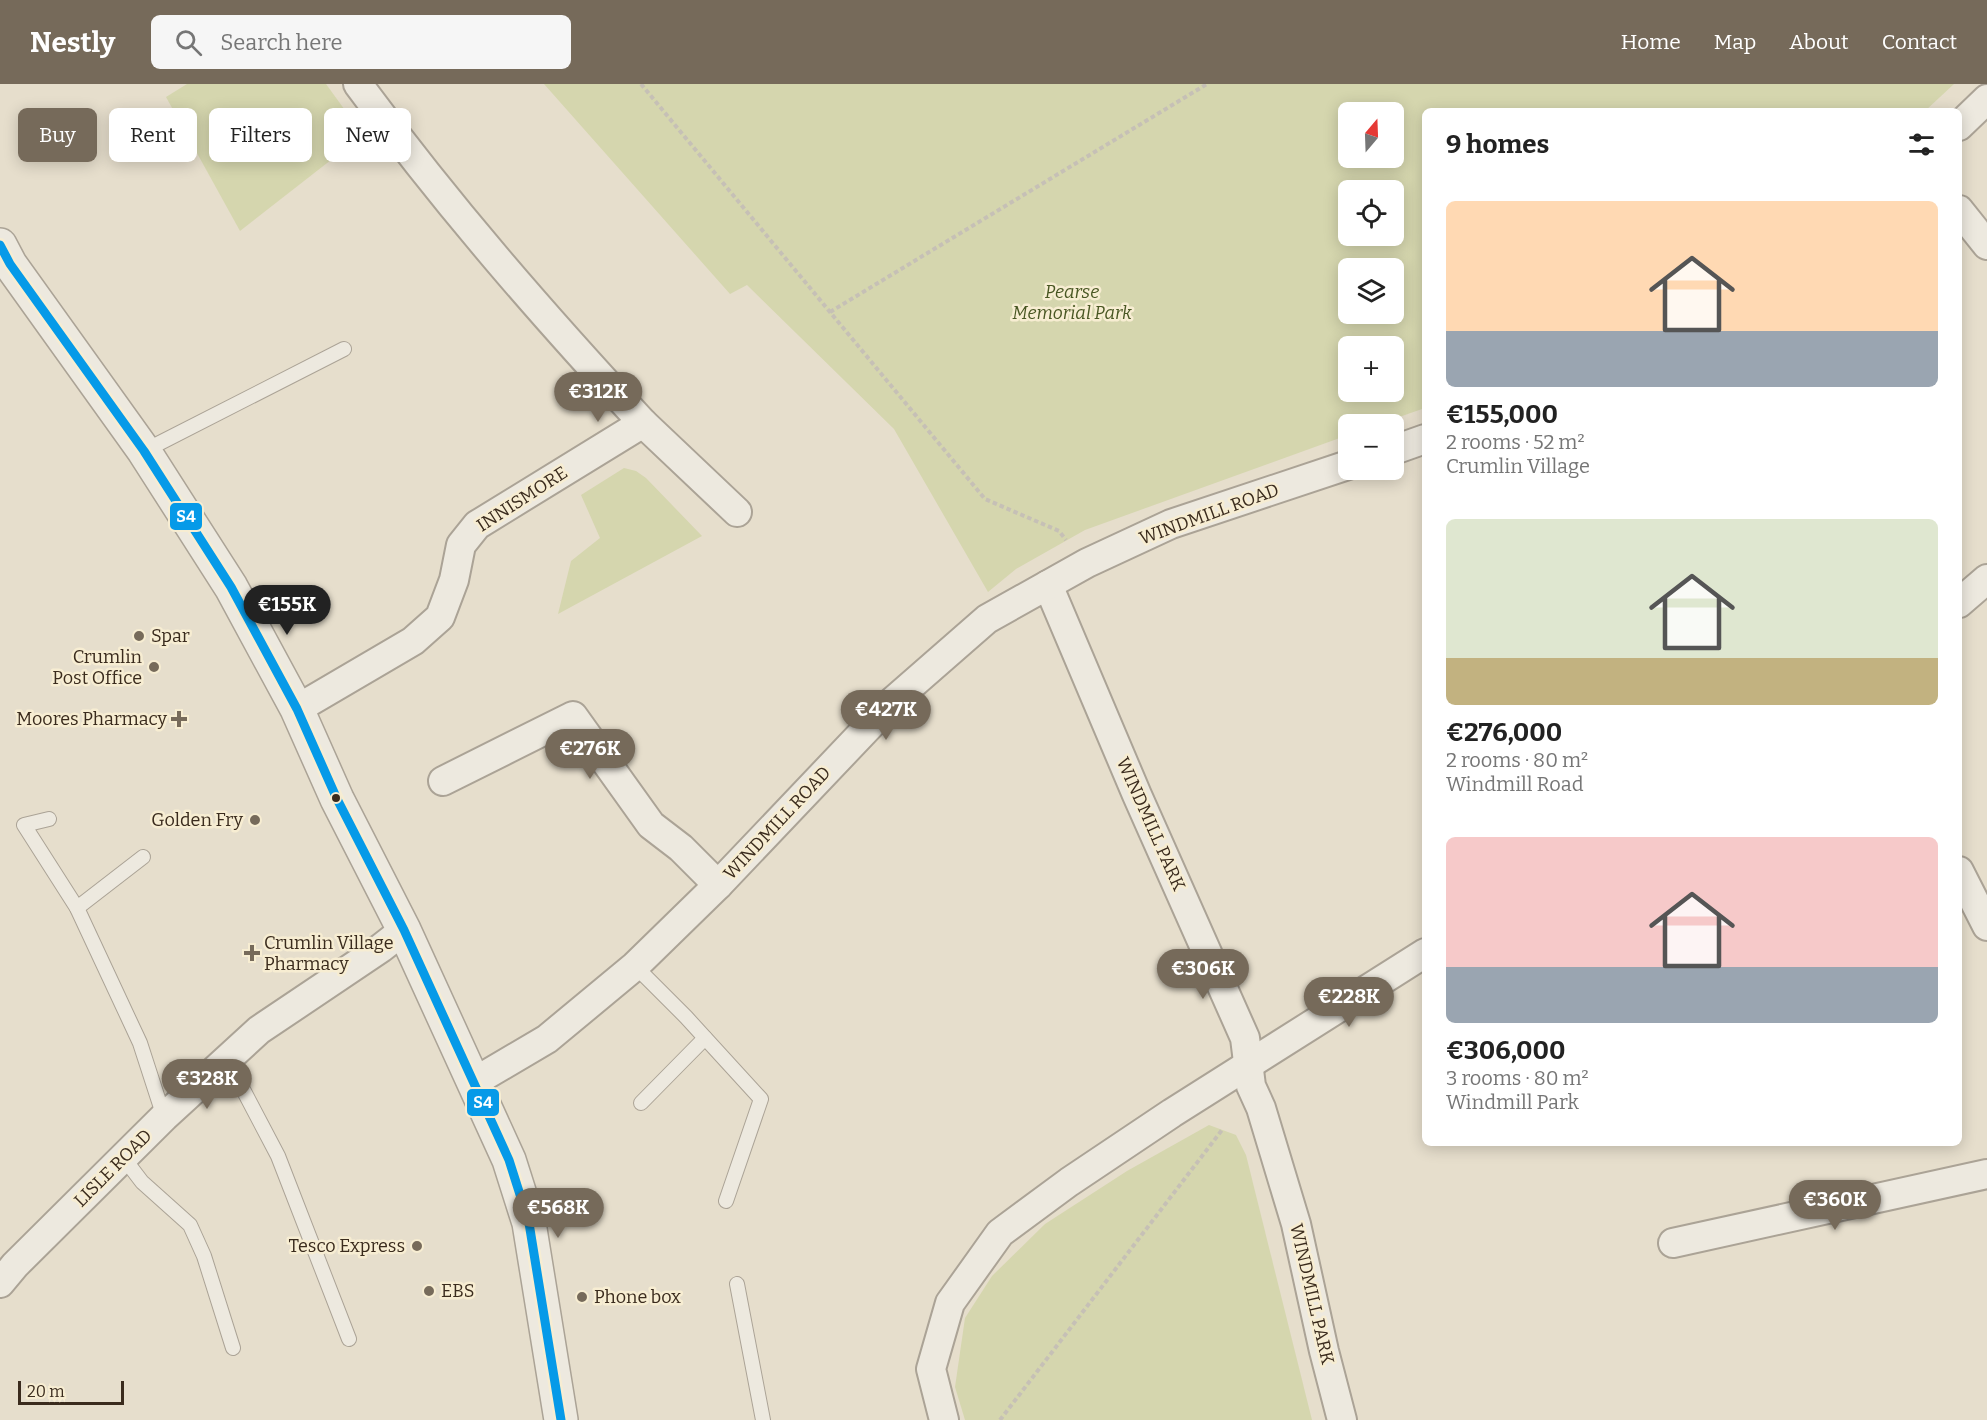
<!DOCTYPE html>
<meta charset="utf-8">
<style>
body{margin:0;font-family:Bitter,serif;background:#f6f6f6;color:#222;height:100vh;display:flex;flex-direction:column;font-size:22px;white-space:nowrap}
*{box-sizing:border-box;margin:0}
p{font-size:20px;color:#767676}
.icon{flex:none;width:33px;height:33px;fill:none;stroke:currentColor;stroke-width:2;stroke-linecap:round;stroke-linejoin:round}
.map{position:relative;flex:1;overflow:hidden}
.panel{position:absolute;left:1422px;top:24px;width:540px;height:1038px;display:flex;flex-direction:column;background:#fff;border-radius:9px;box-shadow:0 3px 15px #0003}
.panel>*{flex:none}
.banner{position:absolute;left:18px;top:24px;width:570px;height:54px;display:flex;gap:12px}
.needle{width:39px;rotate:19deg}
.buttons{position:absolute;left:1338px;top:18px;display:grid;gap:12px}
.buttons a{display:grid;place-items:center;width:66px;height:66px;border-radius:9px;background:#fff;box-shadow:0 3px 15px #0003;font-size:30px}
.scale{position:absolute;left:18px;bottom:15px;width:106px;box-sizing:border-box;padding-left:6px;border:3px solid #3a2b1d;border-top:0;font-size:16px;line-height:21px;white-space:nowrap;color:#3a2b1d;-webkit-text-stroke:4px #f7edd2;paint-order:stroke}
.price{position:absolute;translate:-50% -51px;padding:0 14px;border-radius:21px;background:#766a5a;color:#fff;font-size:20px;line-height:39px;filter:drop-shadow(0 2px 3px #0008)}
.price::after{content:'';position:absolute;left:50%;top:36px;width:18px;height:14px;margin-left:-9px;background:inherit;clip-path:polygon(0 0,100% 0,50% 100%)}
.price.current{background:#222;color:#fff}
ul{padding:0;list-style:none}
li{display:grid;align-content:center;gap:12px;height:318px;padding:0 24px}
li span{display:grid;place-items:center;height:186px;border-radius:9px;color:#555}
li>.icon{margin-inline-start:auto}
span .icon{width:108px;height:108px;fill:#fffc;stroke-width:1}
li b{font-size:26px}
h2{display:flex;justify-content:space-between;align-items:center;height:72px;padding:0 24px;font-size:26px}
.chip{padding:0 21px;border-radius:9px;background:#fff;box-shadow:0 3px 15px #0003;font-size:21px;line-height:54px}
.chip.current{background:#766a5a;color:#fff}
header{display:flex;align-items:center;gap:36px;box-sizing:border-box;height:84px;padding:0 30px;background:#766a5a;color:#fff}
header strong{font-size:28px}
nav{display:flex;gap:33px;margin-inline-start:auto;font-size:21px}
.search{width:420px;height:54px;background:#f6f6f6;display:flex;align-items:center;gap:15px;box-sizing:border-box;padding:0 21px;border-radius:9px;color:#767676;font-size:22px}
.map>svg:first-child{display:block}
</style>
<header>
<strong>Nestly</strong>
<div class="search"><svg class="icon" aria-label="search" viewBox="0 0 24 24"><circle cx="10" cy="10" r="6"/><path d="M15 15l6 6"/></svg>Search here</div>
<nav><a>Home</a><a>Map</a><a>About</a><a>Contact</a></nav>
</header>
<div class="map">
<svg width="1987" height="1336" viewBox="0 0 1987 1336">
<rect width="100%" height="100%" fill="#e6decc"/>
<g fill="#d5d6ae" fill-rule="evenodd">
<polygon points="187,0 326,0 363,51 240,147 166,13"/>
<path d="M544,0h1410l-29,27h-500v297l-46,16h-31v11l-263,95 -69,39 -28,23 -94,-163 -147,-144 -17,9zM1348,28h46v46h-46zM1348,106h46v46h-46zM1348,184h46v46h-46zM1348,262h46v46h-46z"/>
<polygon points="624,384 636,387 646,394 702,452 558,530 571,477 600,454 581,411"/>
<polygon points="1209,1041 1236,1051 1246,1071 1312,1336 965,1336 955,1303 965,1234 992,1192 1045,1140 1127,1087"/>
</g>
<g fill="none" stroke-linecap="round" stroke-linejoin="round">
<g stroke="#aba396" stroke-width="16">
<g id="service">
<polyline points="144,367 344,265"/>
<polyline points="49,735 24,741 77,824 140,959 164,1033"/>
<polyline points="77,824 143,773"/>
<polyline points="635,882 686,933 761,1015 726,1117"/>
<polyline points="227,975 278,1072 349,1255"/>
<polyline points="641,1019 705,954"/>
<polyline points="123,1073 142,1098 190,1141 204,1172 233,1264"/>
<polyline points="737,1200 763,1336"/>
</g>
</g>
<g stroke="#aba396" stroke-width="32">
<g id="minor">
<polyline points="1959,42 1987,15"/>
<polyline points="1959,126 1987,161"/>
<polyline points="643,339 737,428"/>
<polyline points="1394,366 1425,355"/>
<polyline points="1048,501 1137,711 1245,954 1251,1002 1261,1024 1296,1140 1324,1267 1342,1336"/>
<polyline points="1959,519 1987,495"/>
<path d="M297,625l116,-68 27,-24 14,-37 7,-35 16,-20 166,-102c-101,-109 -197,-219 -285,-339"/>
<polyline points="443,697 573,632 651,741 681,764 718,801"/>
<polyline points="1959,787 1987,842"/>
<polyline points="474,998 547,955 635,882 718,801 892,618 987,535 1087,479 1171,440 1348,381"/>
<polyline points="1673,1159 1987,1090"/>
<polyline points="0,1199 15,1181 164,1033 259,946 381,864 404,846"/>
<polyline points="944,1336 931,1285 950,1219 1000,1149 1069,1098 1172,1029 1425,869"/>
</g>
</g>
<g stroke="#aba396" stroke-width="36">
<polyline id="tertiary" points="0,161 10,180 144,367 231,503 297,625 337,715 404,846 509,1076 529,1139 561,1336"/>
</g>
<g stroke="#c6c0b6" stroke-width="4" stroke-dasharray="4.5 3" stroke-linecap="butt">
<polyline points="641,0 985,415 1059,447 1066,456"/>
<polyline points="830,228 1207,0"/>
<polyline points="1000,1336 1222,1046"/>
</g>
<use href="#service" stroke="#ede9df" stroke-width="14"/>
<use href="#minor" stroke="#ede9df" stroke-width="28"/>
<use href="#tertiary" stroke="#ede9df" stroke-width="33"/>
<g stroke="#f7edd2" stroke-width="14">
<polyline id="bus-1" points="0,161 10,180 144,367 231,503 297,625 337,715 404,846 509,1076 529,1139 561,1336"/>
</g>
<use href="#bus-1" stroke="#069ae8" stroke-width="9"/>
</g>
<g fill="#766a5a" stroke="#f7edd2" stroke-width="2">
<circle cx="139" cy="552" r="6"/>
<circle cx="154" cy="583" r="6"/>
<path d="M176 626h6v6h6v6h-6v6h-6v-6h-6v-6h6z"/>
<circle cx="255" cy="736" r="6"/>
<path d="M249 860h6v6h6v6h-6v6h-6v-6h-6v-6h6z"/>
<circle cx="417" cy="1162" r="6"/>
<circle cx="429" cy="1207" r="6"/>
<circle cx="582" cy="1213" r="6"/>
</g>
<circle fill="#3a2b1d" stroke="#f7edd2" stroke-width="2" cx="336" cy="714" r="5"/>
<g text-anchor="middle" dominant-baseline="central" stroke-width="5" stroke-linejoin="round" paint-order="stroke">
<g font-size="18" font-style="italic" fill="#495723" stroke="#f7edd2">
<text x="1072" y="208">Pearse<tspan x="1072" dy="21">Memorial Park</tspan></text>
</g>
<g font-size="18" fill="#3a2b1d" stroke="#f7edd2">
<text transform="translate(522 415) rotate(-33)">INNISMORE</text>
<text transform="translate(1209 430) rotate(-20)">WINDMILL ROAD</text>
<text transform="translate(777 739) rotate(-47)">WINDMILL ROAD</text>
<text transform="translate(1151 740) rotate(66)">WINDMILL PARK</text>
<text transform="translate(113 1084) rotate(-45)">LISLE ROAD</text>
<text transform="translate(1312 1210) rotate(77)">WINDMILL PARK</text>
</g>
<g font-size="18" fill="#3a2b1d" stroke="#f7edd2" text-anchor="start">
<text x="151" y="552">Spar</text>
<text x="142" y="573" text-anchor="end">Crumlin<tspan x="142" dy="21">Post Office</tspan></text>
<text x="167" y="635" text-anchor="end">Moores Pharmacy</text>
<text x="243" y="736" text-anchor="end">Golden Fry</text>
<text x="264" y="859">Crumlin Village<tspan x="264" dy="21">Pharmacy</tspan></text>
<text x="405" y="1162" text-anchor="end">Tesco Express</text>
<text x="441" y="1207">EBS</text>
<text x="594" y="1213">Phone box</text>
</g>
</g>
<g stroke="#f7edd2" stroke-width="2">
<rect x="169" y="418" width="34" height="29" rx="6" fill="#069ae8"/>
<rect x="466" y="1004" width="34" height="29" rx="6" fill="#069ae8"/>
</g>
<g font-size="16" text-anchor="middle" font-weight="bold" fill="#fff">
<text x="186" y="438">S4</text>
<text x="483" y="1024">S4</text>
</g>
</svg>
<div class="buttons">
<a><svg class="needle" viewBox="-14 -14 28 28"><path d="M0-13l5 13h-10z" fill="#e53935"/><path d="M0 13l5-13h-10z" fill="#767676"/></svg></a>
<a><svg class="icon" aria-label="locate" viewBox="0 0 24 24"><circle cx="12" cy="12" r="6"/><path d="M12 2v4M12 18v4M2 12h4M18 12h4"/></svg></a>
<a><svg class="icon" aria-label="layers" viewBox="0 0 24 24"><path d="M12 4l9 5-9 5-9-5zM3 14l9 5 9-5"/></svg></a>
<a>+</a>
<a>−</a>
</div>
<div class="scale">20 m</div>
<b class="price" style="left:598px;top:339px">€312K</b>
<b class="price current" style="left:287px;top:552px">€155K</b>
<b class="price" style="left:886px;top:657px">€427K</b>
<b class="price" style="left:590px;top:696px">€276K</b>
<b class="price" style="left:1203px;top:916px">€306K</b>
<b class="price" style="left:1349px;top:944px">€228K</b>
<b class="price" style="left:207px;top:1026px">€328K</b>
<b class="price" style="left:1835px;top:1147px">€360K</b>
<b class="price" style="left:558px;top:1155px">€568K</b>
<div class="banner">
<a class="chip current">Buy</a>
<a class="chip">Rent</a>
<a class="chip">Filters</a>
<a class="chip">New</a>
</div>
<section class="panel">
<h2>9 homes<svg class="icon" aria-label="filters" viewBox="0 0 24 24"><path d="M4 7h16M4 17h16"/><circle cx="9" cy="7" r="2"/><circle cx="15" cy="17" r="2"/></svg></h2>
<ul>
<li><span style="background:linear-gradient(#ffd9b3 70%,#9aa5b1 0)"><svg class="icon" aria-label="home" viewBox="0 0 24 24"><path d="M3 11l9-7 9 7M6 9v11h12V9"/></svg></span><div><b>€155,000</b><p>2 rooms · 52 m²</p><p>Crumlin Village</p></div></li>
<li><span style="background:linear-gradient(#dfe7d0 75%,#c2b280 0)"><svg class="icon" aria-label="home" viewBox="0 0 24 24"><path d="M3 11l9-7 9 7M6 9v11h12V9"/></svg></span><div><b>€276,000</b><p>2 rooms · 80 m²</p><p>Windmill Road</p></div></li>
<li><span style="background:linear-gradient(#f6c9c9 70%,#9aa5b1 0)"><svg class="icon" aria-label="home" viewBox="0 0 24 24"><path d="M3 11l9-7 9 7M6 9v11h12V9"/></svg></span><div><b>€306,000</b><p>3 rooms · 80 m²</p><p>Windmill Park</p></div></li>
</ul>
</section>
</div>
